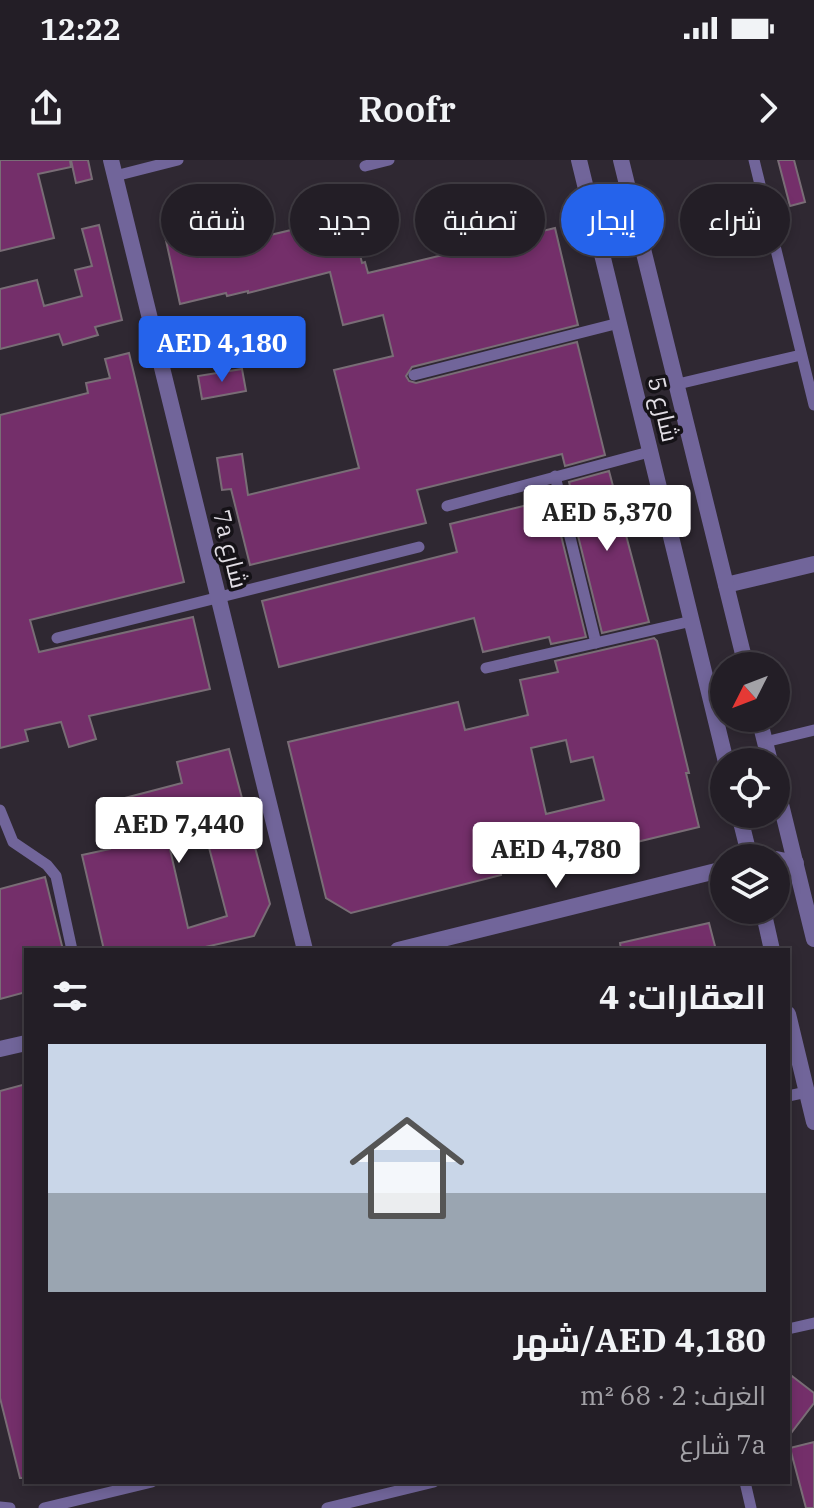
<!DOCTYPE html>
<html lang="ar">
<meta charset="utf-8">
<style>
body{margin:0;font-family:"IBM Plex Serif",Cairo,serif;background:#2f2b32;color:#f1f3f6;direction:rtl;height:100vh;display:flex;flex-direction:column;font-size:30px;white-space:nowrap}
*{box-sizing:border-box;margin:0}
p{font-size:26px;color:#a3a2a7}
.icon{flex:none;width:44px;height:44px;fill:none;stroke:currentColor;stroke-width:2;stroke-linecap:round;stroke-linejoin:round}
.map{position:relative;flex:1;overflow:hidden;direction:ltr}
.sheet{position:absolute;left:24px;top:788px;width:766px;height:536px;display:flex;flex-direction:column;background:#231e26;border-radius:0px;box-shadow:0 4px 12px #0003,0 0 0 2px #403c43;direction:rtl}
.sheet>*{flex:none}
.banner{position:absolute;left:24px;top:24px;width:766px;height:72px;direction:rtl;display:flex;gap:16px}
.needle{width:52px;rotate:228deg}
.fabs{position:absolute;left:710px;top:492px;display:grid;gap:16px}
.fabs a{display:grid;place-items:center;width:80px;height:80px;border-radius:50%;background:#231e26;box-shadow:0 4px 12px #0003,0 0 0 2px #403c43;font-size:40px}
.price{position:absolute;translate:-50% -68px;padding:0 18px;border-radius:8px;background:#fff;color:#222;font-size:26px;line-height:52px;filter:drop-shadow(0 2px 4px #0008)}
.price::after{content:'';position:absolute;left:50%;top:48px;width:24px;height:18px;margin-left:-12px;background:inherit;clip-path:polygon(0 0,100% 0,50% 100%)}
.price.on{background:#2563eb;color:#fff}
ul{padding:0;list-style:none}
li{display:grid;align-content:center;gap:16px;height:424px;padding:0 24px}
li+li{border-top:2px solid #403c43}
li span{display:grid;place-items:center;height:248px;border-radius:0px;color:#555}
li>.icon{margin-inline-start:auto}
span .icon{width:144px;height:144px;fill:#fffc;stroke-width:1}
li b{font-size:34px}
h2{display:flex;justify-content:space-between;align-items:center;height:96px;padding:0 24px;font-size:34px}
.chip{padding:0 28px;border-radius:36px;background:#231e26;box-shadow:0 4px 12px #0003,0 0 0 2px #403c43;font-size:28px;line-height:72px}
.chip.on{background:#2563eb;color:#fff}
.status{display:flex;justify-content:space-between;align-items:center;height:56px;padding:0 40px;background:#231e26;direction:ltr}
.status svg{height:22px;fill:currentColor}
header{display:flex;justify-content:space-between;align-items:center;height:104px;padding:0 24px;background:#231e26;font-size:36px;font-weight:600}
.map>svg:first-child{display:block}
</style>
<div class="status"><b>12:22</b><svg viewBox="0 0 49 12"><path d="M0 12V9h3v3zM5 12V6h3v6zM10 12V3h3v9zM15 12V0h3v12zM26 1h20v11H26zM47 4h2v5h-2z"/></svg></div>
<header><svg class="icon" aria-label="forward" viewBox="0 0 24 24"><path d="M9 5l7 7-7 7"/></svg>Roofr<svg class="icon" aria-label="share" viewBox="0 0 24 24"><path d="M12 15V3M7 8l5-5 5 5M5 13v7h14v-7"/></svg></header>
<div class="map">
<svg width="814" height="1348" viewBox="0 0 814 1348">
<rect width="100%" height="100%" fill="#2f2832"/>
<g fill="#742f6a" stroke="#796d76" stroke-width="2" fill-rule="evenodd">
<polygon points="0,0 70,0 71,7 38,14 54,78 0,91"/>
<polygon points="71,0 88,0 92,19 76,23"/>
<polygon points="778,0 794,0 805,42 790,46"/>
<polygon points="193,61 200,97 242,87 241,82 308,66 313,88 356,78 362,103 365,102 368,113 555,68 578,165 412,207 406,216 409,221 416,223 577,182 605,295 565,306 562,294 417,330 426,363 250,405 231,329 222,330 217,298 242,294 248,335 359,308 334,210 393,196 383,155 343,165 330,112 248,133 248,131 227,136 226,133 180,144 163,67"/>
<polygon points="99,65 122,160 95,167 98,175 63,185 59,174 0,189 0,129 37,120 44,146 82,136 75,110 92,106 82,69"/>
<polygon points="129,193 184,422 30,460 39,492 193,457 210,529 89,556 96,579 69,587 61,562 25,570 28,581 0,588 0,255 88,233 86,223 110,218 105,199"/>
<polygon points="242,209 246,231 202,239 198,216"/>
<polygon points="609,311 649,462 602,473 568,335 572,334 569,322"/>
<polygon points="552,339 586,477 551,484 549,477 483,492 474,458 279,507 262,441 457,392 450,364"/>
<path d="M654,478l3,3 32,132h-3l13,54 -112,27 -3,-12 -86,19 3,14 -150,38 -25,-15 -38,-156 170,-40 7,28 63,-15 -8,-35 38,-8 -3,-11zM566,580l5,22 22,-5 11,43 -58,14 -15,-66z"/>
<path d="M229,589l41,155 -16,32 -62,14h-88l-22,-95 28,-6 -12,-44 84,-22 -5,-21zM206,676l21,80 -39,12 -19,-83z"/>
<polygon points="45,717 63,790 26,790 26,832 0,839 0,729"/>
<polygon points="709,763 716,790 621,790 620,783"/>
<polygon points="26,924 26,1318 20,1318 0,1238 0,931"/>
<polygon points="788,1213 814,1233 814,1243 788,1277"/>
<polygon points="814,1282 814,1348 806,1348 790,1288"/>
</g>
<g fill="none" stroke-linecap="round" stroke-linejoin="round">
<g stroke="#71659a" stroke-width="11">
<polyline points="754,0 814,245"/>
<polyline points="365,6 389,0"/>
<polyline points="115,16 178,0"/>
<polyline points="414,215 619,163"/>
<polyline points="678,224 801,195"/>
<polyline points="555,316 596,483"/>
<polyline points="447,346 649,292"/>
<polyline points="57,478 419,387"/>
<polyline points="486,508 692,461"/>
<polyline points="765,582 814,570"/>
<polyline points="0,650 13,682 47,705 56,716 72,790"/>
<polyline points="788,936 807,932"/>
<polyline points="788,1169 814,1163"/>
<polyline points="745,1322 751,1348"/>
<polyline points="0,1347 10,1348"/>
<polyline points="44,1348 152,1322"/>
<polyline points="327,1348 434,1322"/>
</g>
<g stroke="#71659a" stroke-width="16">
<polyline points="111,0 305,790"/>
<polyline points="726,425 814,404"/>
<polyline points="776,699 796,703"/>
<polyline points="398,790 724,709"/>
<polyline points="0,889 26,883"/>
</g>
<g stroke="#71659a" stroke-width="16">
<polyline points="579,0 726,602"/>
<polyline points="621,0 746,506"/>
<polyline points="759,558 770,602"/>
<polyline points="776,624 814,779"/>
<polyline points="739,654 750,698"/>
<polyline points="763,750 772,790"/>
<polyline points="788,854 814,962"/>
</g>
</g>
<g text-anchor="middle" dominant-baseline="central" stroke-width="7" stroke-linejoin="round" paint-order="stroke">
<g font-size="24" fill="#e2dee5" stroke="#151217">
<text transform="translate(664 249) rotate(77)">شارع 5</text>
<text transform="translate(231 389) rotate(76)">7a شارع</text>
</g>
</g>
</svg>
<div class="fabs">
<a><svg class="needle" viewBox="-14 -14 28 28"><path d="M0-13l5 13h-10z" fill="#e53935"/><path d="M0 13l5-13h-10z" fill="#a3a2a7"/></svg></a>
<a><svg class="icon" aria-label="locate" viewBox="0 0 24 24"><circle cx="12" cy="12" r="6"/><path d="M12 2v4M12 18v4M2 12h4M18 12h4"/></svg></a>
<a><svg class="icon" aria-label="layers" viewBox="0 0 24 24"><path d="M12 4l9 5-9 5-9-5zM3 14l9 5 9-5"/></svg></a>
</div>
<b class="price on" style="left:222px;top:224px">AED 4,180</b>
<b class="price" style="left:607px;top:393px">AED 5,370</b>
<b class="price" style="left:179px;top:705px">AED 7,440</b>
<b class="price" style="left:556px;top:730px">AED 4,780</b>
<div class="banner">
<a class="chip">شراء</a>
<a class="chip on">إيجار</a>
<a class="chip">تصفية</a>
<a class="chip">جديد</a>
<a class="chip">شقة</a>
</div>
<section class="sheet">
<h2>العقارات: 4<svg class="icon" aria-label="filters" viewBox="0 0 24 24"><path d="M4 7h16M4 17h16"/><circle cx="9" cy="7" r="2"/><circle cx="15" cy="17" r="2"/></svg></h2>
<ul>
<li><span style="background:linear-gradient(#c9d6e8 60%,#9aa5b1 0)"><svg class="icon" aria-label="home" viewBox="0 0 24 24"><path d="M3 11l9-7 9 7M6 9v11h12V9"/></svg></span><div><b>AED 4,180/شهر</b><p>الغرف: 2 · 68 m²</p><p>7a شارع</p></div></li>
</ul>
</section>
</div>
